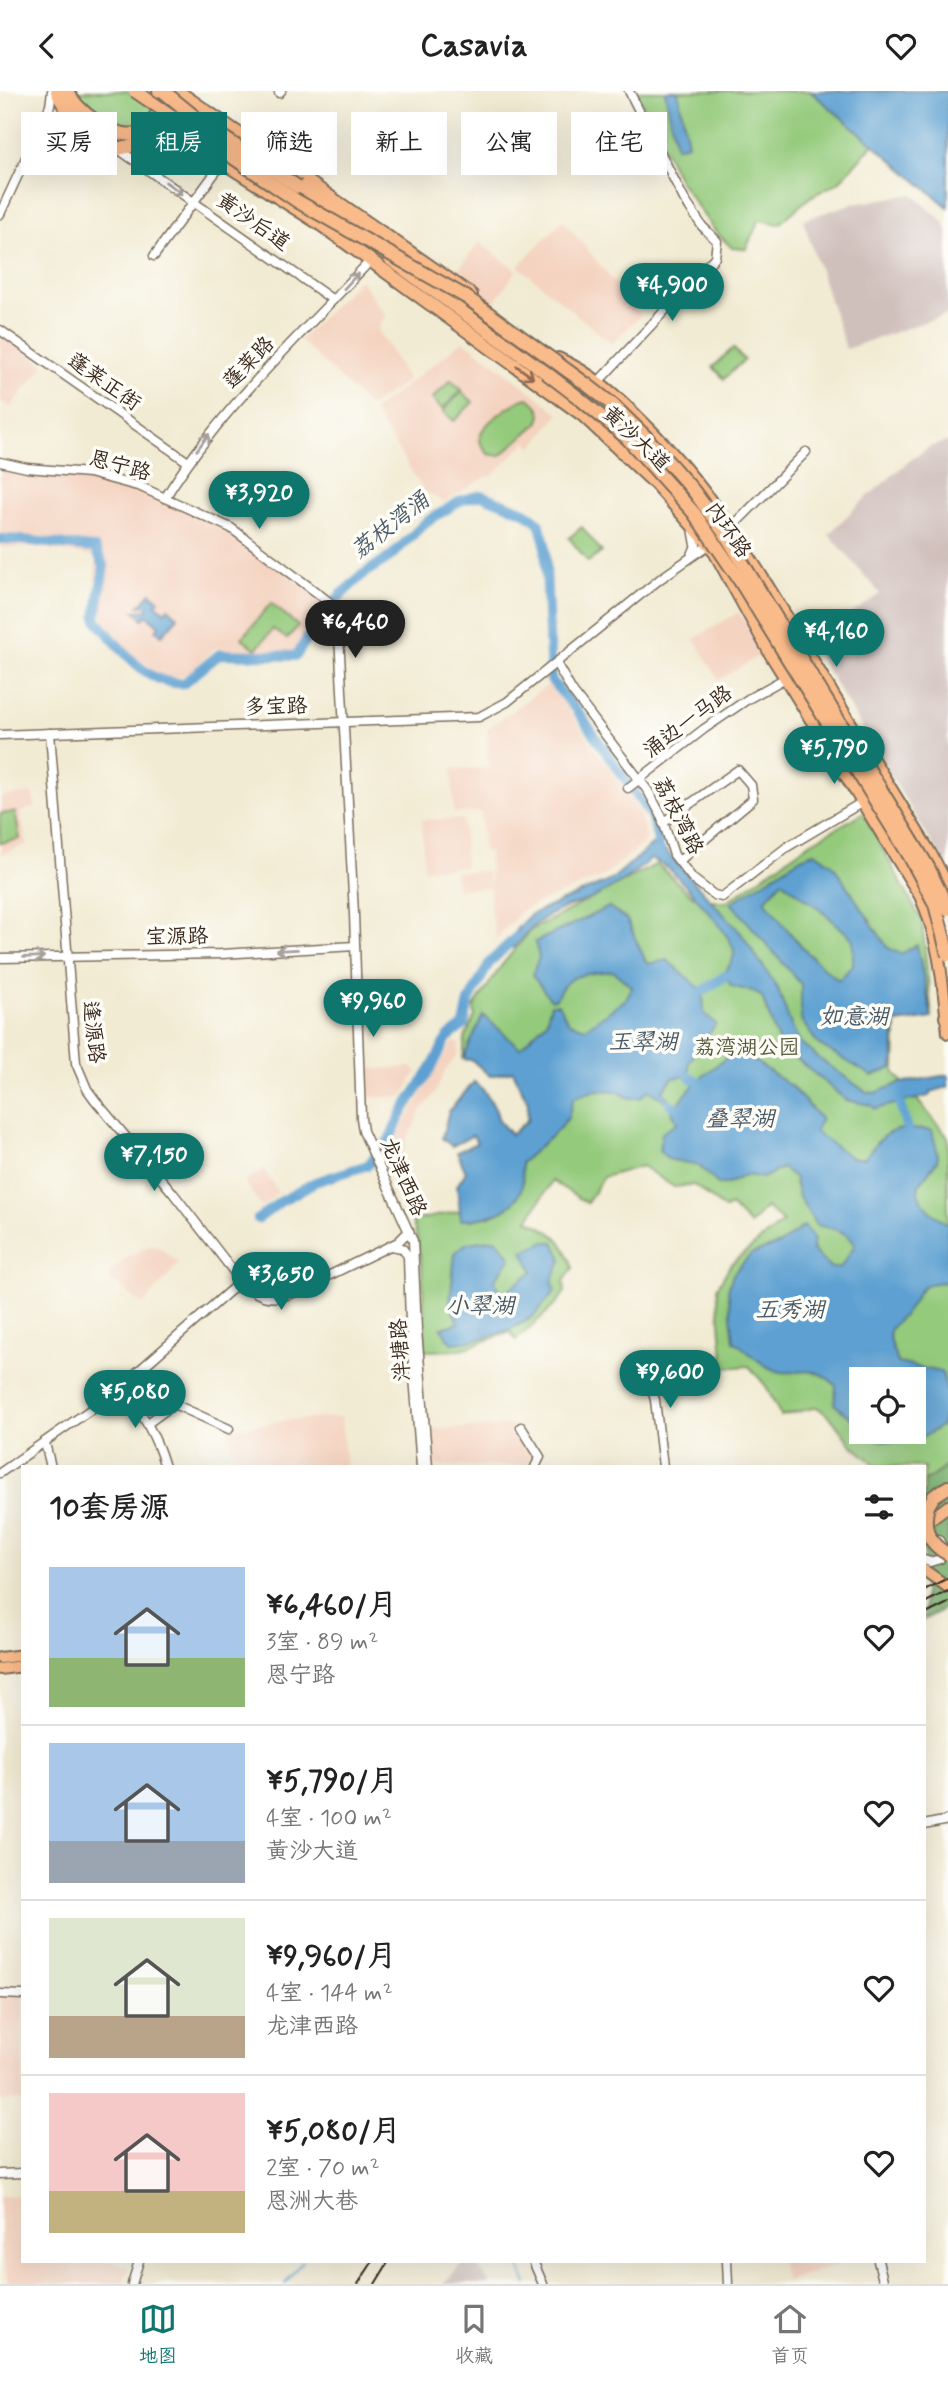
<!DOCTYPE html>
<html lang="zh">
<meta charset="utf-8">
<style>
body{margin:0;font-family:Mynerve,"LXGW WenKai TC",sans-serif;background:#f2f2f2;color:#222;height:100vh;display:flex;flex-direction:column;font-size:26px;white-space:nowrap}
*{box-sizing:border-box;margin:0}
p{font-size:23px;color:#767676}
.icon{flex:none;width:38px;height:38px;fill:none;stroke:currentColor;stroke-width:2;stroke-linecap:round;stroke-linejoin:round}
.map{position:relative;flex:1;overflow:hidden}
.details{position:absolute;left:21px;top:1374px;width:905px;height:798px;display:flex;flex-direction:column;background:#fff;border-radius:0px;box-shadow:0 7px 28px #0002}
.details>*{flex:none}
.top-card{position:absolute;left:21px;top:21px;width:906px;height:63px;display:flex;gap:14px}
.fabs{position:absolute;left:849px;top:1276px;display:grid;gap:14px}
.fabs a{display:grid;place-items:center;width:77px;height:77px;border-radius:0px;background:#fff;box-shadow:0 7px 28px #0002;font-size:35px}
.price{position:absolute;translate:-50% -60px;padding:0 16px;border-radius:24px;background:#0f766e;color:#fff;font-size:23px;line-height:46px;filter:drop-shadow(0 2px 4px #0008)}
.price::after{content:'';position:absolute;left:50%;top:42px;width:21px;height:16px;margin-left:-10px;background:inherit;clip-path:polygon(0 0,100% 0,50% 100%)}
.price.current{background:#222;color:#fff}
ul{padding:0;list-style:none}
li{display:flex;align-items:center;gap:21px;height:175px;padding:0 28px}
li+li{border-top:2px solid #e0e0e0}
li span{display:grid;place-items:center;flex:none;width:196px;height:140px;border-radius:0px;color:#555}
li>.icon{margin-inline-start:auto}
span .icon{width:84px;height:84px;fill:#fffc;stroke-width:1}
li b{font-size:30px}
h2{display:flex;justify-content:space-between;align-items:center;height:84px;padding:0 28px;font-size:30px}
.pill{padding:0 24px;border-radius:0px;background:#fff;box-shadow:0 7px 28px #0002;font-size:24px;line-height:63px}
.pill.current{background:#0f766e;color:#fff}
header{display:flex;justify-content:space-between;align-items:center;height:91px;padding:0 28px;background:#fff;font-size:32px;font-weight:700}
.tab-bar{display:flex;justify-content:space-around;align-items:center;height:98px;border-top:2px solid #e0e0e0;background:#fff;font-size:19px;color:#767676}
.tab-bar a{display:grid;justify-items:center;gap:4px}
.tab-bar .current{color:#0f766e}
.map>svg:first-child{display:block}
</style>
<header><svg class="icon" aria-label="back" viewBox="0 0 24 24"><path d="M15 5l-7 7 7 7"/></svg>Casavia<svg class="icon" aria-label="heart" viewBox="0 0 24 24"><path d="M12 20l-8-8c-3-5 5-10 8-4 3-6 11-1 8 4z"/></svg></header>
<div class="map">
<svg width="948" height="2193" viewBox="0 0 948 2193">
<rect width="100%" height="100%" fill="#fdfcf7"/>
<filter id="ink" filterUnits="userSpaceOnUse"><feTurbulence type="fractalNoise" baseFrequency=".0143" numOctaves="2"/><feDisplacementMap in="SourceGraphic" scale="14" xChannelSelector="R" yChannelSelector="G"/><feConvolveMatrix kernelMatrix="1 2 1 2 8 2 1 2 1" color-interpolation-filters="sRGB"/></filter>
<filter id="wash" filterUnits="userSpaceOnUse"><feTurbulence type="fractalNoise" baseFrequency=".00686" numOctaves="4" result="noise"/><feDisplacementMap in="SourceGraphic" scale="28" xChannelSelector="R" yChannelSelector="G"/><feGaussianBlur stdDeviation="1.57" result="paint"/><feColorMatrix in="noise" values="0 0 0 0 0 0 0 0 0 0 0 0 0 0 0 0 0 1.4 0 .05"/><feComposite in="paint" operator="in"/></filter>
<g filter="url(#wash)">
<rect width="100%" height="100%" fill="#f2ebd3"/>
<g fill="#f4d3c0">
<polygon points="563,129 641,224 612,253 518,175"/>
<polygon points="479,152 517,179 492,214 483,207 485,201 457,180"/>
<polygon points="360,188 386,225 378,238 408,289 370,316 300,249"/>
<polygon points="0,243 45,274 10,316 0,310"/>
<polygon points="463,250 477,259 559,322 533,356 526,351 492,385 486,386 444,411 424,400 373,320"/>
<polygon points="0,374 53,383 88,384 121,391 215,433 234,444 326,512 294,562 240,561 216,556 193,579 180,586 165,586 134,565 103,529 102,512 107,490 94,489 96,471 94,466 37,456 0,457"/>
<polygon points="739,521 764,562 719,589 694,548"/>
<polygon points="548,594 571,623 640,722 646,746 642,754 604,785 522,819 496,848 490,815 489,760 483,760 481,721 454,722 452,678 489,677 487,638"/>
<polygon points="32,702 36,716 20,721 27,753 0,764 0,706"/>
<polygon points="463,728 465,776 424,778 422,729"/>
<polygon points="487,780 489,797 456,798 455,781"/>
<polygon points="453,951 460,953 457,964 445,980 435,1002 421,1020 407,1048 405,1058 395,1070 391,1064 392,1059 404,1032"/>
<polygon points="411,976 417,980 402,1006 370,1006 369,978"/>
<polygon points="264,1078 278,1102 262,1116 244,1091"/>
<polygon points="149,1155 159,1156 179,1172 143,1214 107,1185 127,1166"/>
<polygon points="341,1326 346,1375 234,1375 229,1338 287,1329"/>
<polygon points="516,1335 533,1362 528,1375 437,1375 433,1368 431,1338"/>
<polygon points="0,1898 23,1898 23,2009 0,2010"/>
<polygon points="23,2104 23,2170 109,2170 128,2176 124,2193 8,2192 0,2158 0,2105"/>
<polygon points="780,2170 851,2170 786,2190"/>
</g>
<g fill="#d0c0bc">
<polygon points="912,103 944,131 948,143 948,223 846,258 803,129 847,114"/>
<polygon points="948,350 948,779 810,551 880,503 829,443 859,413 908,371 929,356"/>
<polygon points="464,2170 474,2170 490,2193 443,2193"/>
</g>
<g fill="#94ca7c" stroke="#687a4d" stroke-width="2" fill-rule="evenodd">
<path d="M73,0h54l27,18 -15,16c-26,9 -54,-14 -66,-34z"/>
<polygon points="636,0 810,0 873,53 839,91 810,106 779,133 759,129 746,158 732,157 714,139 679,89"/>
<polygon points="733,257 744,269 724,288 713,276"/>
<polygon points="451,289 462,299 442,318 432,308"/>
<polygon points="462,301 473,311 454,330 443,320"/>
<path d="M528,307c10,6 17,14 10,25l-38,33 -12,-2 -8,-12c0,-4 0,-7 2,-11 7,-11 34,-31 46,-33z"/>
<polygon points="582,436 602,461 588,471 569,447"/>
<polygon points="271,512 298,535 287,548 273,538 256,558 242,547"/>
<polygon points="15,721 20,748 0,752 0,723"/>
<path d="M863,722l59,108 10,97 -36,5 -1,50 53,64v322l-5,10 -19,13v-15l-47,-1 -26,-22 -20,-26 -14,-11 -36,9 -15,-30 -17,-20 -25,2 -7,-80 14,-24 52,-42 -17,-15 -16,18 -19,-19 -6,3 -31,-24 -20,2 -32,-21 -39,11 -16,26 -35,-22 -24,39c28,14 35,18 45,48l-9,13 1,11 -10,13 -39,35 -5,-8 -52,18 -34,1c-2,-42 1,-90 -13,-130l48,-10 -3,-25 9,-14 -9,-20 20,-9 -4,-8 -21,11 -10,-8 7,-27 25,-29 10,9 11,17 4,13 12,14 16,-15 1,-18 -15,-31 -23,5 -18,-16 -9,-1 2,-21 10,-22 -1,-9 27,-41 30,-36 126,-66 36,33 33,5 84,-59zM861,1288h53v52h-53z"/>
</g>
<polygon fill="#77ae6c" stroke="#596c45" stroke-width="2" points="948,1368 948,1515 924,1529 924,1391 943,1378"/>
<g fill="#5da0d1" stroke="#4c6578" stroke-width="2" fill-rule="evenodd">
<polygon points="665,0 678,0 688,53 676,56"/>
<polygon points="810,0 948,0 948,116"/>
<polygon points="151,502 159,509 156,513 165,521 168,517 178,526 162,544 156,539 159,535 147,524 143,528 134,520 148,519 148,515 139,515"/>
<path d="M653,753h9l1,4 78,85 37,56 13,36 8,16 17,15 50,36 9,1 26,-10 47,-8v12l-17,5 -2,4 -54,13 -4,-4 -25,-5 -54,-45 -14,-14 -16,-44 -7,-5 -24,-6c-13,-21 3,-16 3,-34 0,-15 -51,-70 -64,-82 -5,-5 -12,-8 -19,-11 -18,16 -39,30 -60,40 -9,4 -18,5 -27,9 -23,9 -36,22 -51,40l-7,-3 13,-19 11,-11 81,-35z"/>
<path d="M815,761l18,13 55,83 13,6 16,-9 15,73 -36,5c-5,14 0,30 -3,45l-21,8 -54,-32 -17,-24v-36l-70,-81 68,-44zM782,790l39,29 32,29v26l-14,15c-30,-21 -52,-50 -74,-80z"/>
<path d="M609,816l18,13 20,44 20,-4 36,31 1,22 12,11 -27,38v14l-16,2 -11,13 8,8v5l-21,-14 -9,8h-10l-14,-7 -20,-1 -22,7 -6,21 -11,13 -36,32c0,6 3,16 1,23 -6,26 -38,34 -61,34l-4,-34 9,-14 -9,-20 20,-9 -4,-8 -21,11 -10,-8 7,-27 25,-29 10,9 11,17 4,13 12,14 17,-15v-18l-15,-31 -23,5 -18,-16 -9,-1 20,-44 37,33 26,-26 5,-18h7l11,19 17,5 40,-29 6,-12 -19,-16c-26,3 -47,1 -57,28l-5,1 -19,-25 7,-18 -4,-15z"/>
<path d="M737,958l55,38 29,32 -6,13 37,26h13c23,-32 29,-30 67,-28l6,25 -1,6 -18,24 -1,7 3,8 11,13 16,11v58c-30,1 -26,5 -40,28 -5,7 -15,13 -18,21 -3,9 5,23 8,32l44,9 6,25 -6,28c-7,4 -16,12 -24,14 -14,4 -43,5 -53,-7l49,-1v-52h-53v47l-27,-22 2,-18c-26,-28 -42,-5 -66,-18 -13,-6 -24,-19 -36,-27l-6,-51 5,-16 18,-20 29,-10 24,-18 10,13 -2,11 19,18h9l15,-23c-6,-14 -24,-17 -39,-20l-17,-28 -5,-20 -12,-9 -19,10 -18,-3 -17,9h-10l-20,-19 -30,-6 -9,-9 3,-17 15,-10 -5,-12 25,-30z"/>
<path d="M496,1148l15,18 -17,24 9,13 30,-23 -10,-20 21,-9h10l8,17 -10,23 3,5 -1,6c-6,5 -9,10 -14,16 -16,20 -63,33 -88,34l-11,-15 17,-5 -8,-20 5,-51 12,-9z"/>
</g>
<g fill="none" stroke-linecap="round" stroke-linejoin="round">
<g stroke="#5da0d1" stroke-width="2">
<polyline points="517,2170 527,2193"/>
<polyline points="285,2193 302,2170"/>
</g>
<g stroke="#5da0d1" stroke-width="10">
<path d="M0,448c32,0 63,7 95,9l9,18 -8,51 2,5c22,25 49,65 86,61l36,-29 76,2 30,-47 36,-34 28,-18 36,-35 36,-22 19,-5 44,17 14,11 6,20 6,137 27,32 71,101 6,14 5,24"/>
<polyline points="703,900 725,885"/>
<polyline points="689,985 697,990"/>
<polyline points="898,1006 907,1038"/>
<polyline points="670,1013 676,1016"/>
<polyline points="258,1128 280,1111 315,1091 368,1074 389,1049 403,1020 432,976 447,947 464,934 469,910 490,871 516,846"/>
</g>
</g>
</g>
<g filter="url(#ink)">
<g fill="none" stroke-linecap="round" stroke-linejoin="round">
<g stroke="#7b6e5d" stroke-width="11">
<g id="minor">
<polyline points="279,2 281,0"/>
<polyline points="118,58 333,209"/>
<polyline points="0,123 50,15 52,0"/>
<polyline points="154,165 223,71"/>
<polyline points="0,239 188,371"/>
<polyline points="599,290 715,166 717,150 702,135 684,108 629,0"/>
<polyline points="0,371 27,377 89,382 141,396 231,437 320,504 329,511 338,526 354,823 361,1027 363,1040 413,1150 417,1239 428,1376"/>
<path d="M165,407c55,-89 134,-161 205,-237"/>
<polyline points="731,437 806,361"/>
<polyline points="692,464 696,454 693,437"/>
<polyline points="556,572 572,600 648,700 661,724 674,764 693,788 714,804 722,806 787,756 866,709"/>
<path d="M50,642l26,330 11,26 8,11 78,93 68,88c16,16 30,21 52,12l105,-51 11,-11"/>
<polyline points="0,644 479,626 507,611 660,488 713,451"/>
<polyline points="628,697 704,638 748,608 789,585"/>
<polyline points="663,732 738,679 751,694 753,708 679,770"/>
<polyline points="0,867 221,863 355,855"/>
<polyline points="391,1155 402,1157 408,1165 410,1233 421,1376"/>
<polyline points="644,1270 655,1309 663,1376"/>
<path d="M121,1294c20,26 35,50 44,82"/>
<polyline points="148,1332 174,1313 229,1338"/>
<polyline points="521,1336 540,1366 535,1376"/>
<polyline points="45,1352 51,1376"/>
<polyline points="0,1382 110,1305 241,1190"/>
<polyline points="924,1449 938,1448 945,1459 940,1468 930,1471 924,1469"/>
<polyline points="924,1734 948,1729"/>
<polyline points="0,1903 23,1904"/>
<polyline points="0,2083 23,2082"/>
<polyline points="533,2170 543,2193"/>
<polyline points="727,2170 728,2193"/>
<polyline points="878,2170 884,2193"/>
<polyline points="132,2193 139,2170"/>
</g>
</g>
<g stroke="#7b6e5d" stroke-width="14">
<g id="major">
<path d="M558,267c34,15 58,37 84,63 80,78 133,177 191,273 32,53 65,105 97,158l18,33"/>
<path d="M709,452l61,111 150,242c20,44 23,89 28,137"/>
<polyline points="924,1433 948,1415"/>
<polyline points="924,1479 948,1496"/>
<polyline points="0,1567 23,1564"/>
<polyline points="0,1578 23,1575"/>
</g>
</g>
<g stroke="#7b6e5d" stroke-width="16">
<g id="highway">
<path d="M57,0c9,27 38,42 61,58l6,-2"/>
<path d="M67,0c9,19 45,47 67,43 7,-2 13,-7 18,-13 8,-8 10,-19 7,-30"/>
<polyline points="177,0 471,204"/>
<path d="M144,49c20,-11 35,-26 25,-49"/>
<polyline points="118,58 171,47 188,49 319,132 583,324 656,393 712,456"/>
<polyline points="298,96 391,157"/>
<polyline points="390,168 545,281"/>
<polyline points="946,926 948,931"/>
<polyline points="928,1415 934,1405 948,1396"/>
</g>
</g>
<use href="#minor" stroke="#fff" stroke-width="8"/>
<use href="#major" stroke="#fabb8b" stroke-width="10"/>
<use href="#highway" stroke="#fabb8b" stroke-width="12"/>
<g stroke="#3b2a1e" stroke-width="2">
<polyline points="924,1499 948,1487"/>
<polyline points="924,1512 948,1500"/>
<polyline points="924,1524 948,1512"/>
<polyline points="358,2193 373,2170"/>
<polyline points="375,2193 389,2170"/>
</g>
<g stroke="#7b6e5d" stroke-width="16" stroke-linecap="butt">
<g id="highway-bridge">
<polyline points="135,0 297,110 466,206 586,293 613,314 647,347 693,399 725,443 928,776 948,818"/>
<polyline points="163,0 206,35 298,96"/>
<polyline points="545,281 579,307 627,347 694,422 737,485 909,764 935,813 948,864"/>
<path d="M928,1415c-6,21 0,38 20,48"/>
</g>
</g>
<use href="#highway-bridge" stroke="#fabb8b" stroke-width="12"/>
</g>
<defs><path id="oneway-shaft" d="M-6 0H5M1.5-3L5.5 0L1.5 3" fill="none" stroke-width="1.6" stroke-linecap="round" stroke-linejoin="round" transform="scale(1.75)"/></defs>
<g stroke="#a79f9a">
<use href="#oneway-shaft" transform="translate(174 97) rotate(35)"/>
<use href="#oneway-shaft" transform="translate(351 190) rotate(-47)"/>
<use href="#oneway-shaft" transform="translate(203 351) rotate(-53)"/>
<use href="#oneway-shaft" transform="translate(287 859) rotate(177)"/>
<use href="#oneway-shaft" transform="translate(34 866) rotate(-2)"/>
</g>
<use stroke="#916b4f" href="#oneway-shaft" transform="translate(525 281) rotate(36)"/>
</g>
<g text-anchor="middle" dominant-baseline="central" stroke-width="7" stroke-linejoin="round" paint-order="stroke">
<g font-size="21" fill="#3b2a1e" stroke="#fdfcf7">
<text transform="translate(253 131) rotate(35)">黄沙后道</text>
<text transform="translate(249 272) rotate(-46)">蓬莱路</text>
<text transform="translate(104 291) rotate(35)">蓬莱正街</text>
<text transform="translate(636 348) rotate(44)">黄沙大道</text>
<text transform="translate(120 375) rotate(15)">恩宁路</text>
<text transform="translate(728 439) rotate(55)">内环路</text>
<text transform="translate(276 616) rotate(-2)">多宝路</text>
<text transform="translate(688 631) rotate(-37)">涌边一马路</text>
<text transform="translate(678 725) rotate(63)">荔枝湾路</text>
<text transform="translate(177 846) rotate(-1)">宝源路</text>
<text transform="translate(93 941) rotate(83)">逢源路</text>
<text transform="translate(403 1086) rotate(66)">龙津西路</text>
<text transform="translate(401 1259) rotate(-94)">泮塘路</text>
</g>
<g font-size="21" fill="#565a3a" stroke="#fdfcf7">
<text x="747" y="957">荔湾湖公园</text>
</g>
<g font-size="23" font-style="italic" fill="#495966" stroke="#fdfcf7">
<text transform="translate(391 435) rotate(-38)">荔枝湾涌</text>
<text x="854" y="927">如意湖</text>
<text x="643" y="952">玉翠湖</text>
<text x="740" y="1029">叠翠湖</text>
<text x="480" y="1216">小翠湖</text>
<text x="790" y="1220">五秀湖</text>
</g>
</g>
</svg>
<div class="fabs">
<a><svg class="icon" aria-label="locate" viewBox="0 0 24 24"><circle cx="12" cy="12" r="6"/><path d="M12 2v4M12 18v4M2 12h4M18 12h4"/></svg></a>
</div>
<b class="price" style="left:672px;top:232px">¥4,900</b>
<b class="price" style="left:259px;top:440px">¥3,920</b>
<b class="price current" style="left:355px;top:569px">¥6,460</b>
<b class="price" style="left:836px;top:578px">¥4,160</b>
<b class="price" style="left:834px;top:695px">¥5,790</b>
<b class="price" style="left:373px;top:948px">¥9,960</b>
<b class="price" style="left:154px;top:1102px">¥7,150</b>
<b class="price" style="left:281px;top:1221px">¥3,650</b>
<b class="price" style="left:670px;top:1319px">¥9,600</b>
<b class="price" style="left:135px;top:1339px">¥5,080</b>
<div class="top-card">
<a class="pill">买房</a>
<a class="pill current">租房</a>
<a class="pill">筛选</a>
<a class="pill">新上</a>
<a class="pill">公寓</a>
<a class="pill">住宅</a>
</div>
<section class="details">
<h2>10套房源<svg class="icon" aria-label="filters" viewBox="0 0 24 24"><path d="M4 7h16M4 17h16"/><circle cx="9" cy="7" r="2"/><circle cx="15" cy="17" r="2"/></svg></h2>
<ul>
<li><span style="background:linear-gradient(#a9c7e8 65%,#8fb573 0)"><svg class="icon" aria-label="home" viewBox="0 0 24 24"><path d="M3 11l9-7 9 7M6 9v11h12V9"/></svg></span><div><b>¥6,460/月</b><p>3室 · 89 m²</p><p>恩宁路</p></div><svg class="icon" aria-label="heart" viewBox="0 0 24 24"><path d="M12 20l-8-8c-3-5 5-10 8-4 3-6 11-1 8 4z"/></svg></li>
<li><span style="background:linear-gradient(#a9c7e8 70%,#9aa5b1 0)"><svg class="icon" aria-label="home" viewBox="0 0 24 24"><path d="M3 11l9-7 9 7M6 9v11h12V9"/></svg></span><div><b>¥5,790/月</b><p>4室 · 100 m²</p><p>黄沙大道</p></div><svg class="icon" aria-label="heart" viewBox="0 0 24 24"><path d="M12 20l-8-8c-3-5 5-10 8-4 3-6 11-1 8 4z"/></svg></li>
<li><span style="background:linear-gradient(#dfe7d0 70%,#b9a48a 0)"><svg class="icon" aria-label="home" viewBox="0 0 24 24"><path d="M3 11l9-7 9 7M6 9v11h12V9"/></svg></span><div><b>¥9,960/月</b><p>4室 · 144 m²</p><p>龙津西路</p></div><svg class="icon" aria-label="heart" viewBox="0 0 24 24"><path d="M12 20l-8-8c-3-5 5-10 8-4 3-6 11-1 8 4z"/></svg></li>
<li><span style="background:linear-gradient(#f6c9c9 70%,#c2b280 0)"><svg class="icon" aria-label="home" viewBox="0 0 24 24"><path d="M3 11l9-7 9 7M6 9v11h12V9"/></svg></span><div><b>¥5,080/月</b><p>2室 · 70 m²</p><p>恩洲大巷</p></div><svg class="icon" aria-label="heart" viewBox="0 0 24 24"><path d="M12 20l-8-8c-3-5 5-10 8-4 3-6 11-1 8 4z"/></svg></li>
</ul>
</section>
</div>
<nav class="tab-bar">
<a class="current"><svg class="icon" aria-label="map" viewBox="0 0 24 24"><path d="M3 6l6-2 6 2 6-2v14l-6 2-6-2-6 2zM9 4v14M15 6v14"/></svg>地图</a>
<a><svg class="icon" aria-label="saved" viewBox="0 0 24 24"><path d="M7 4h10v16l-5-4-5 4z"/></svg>收藏</a>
<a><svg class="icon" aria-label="home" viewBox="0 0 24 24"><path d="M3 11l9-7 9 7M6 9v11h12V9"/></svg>首页</a>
</nav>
